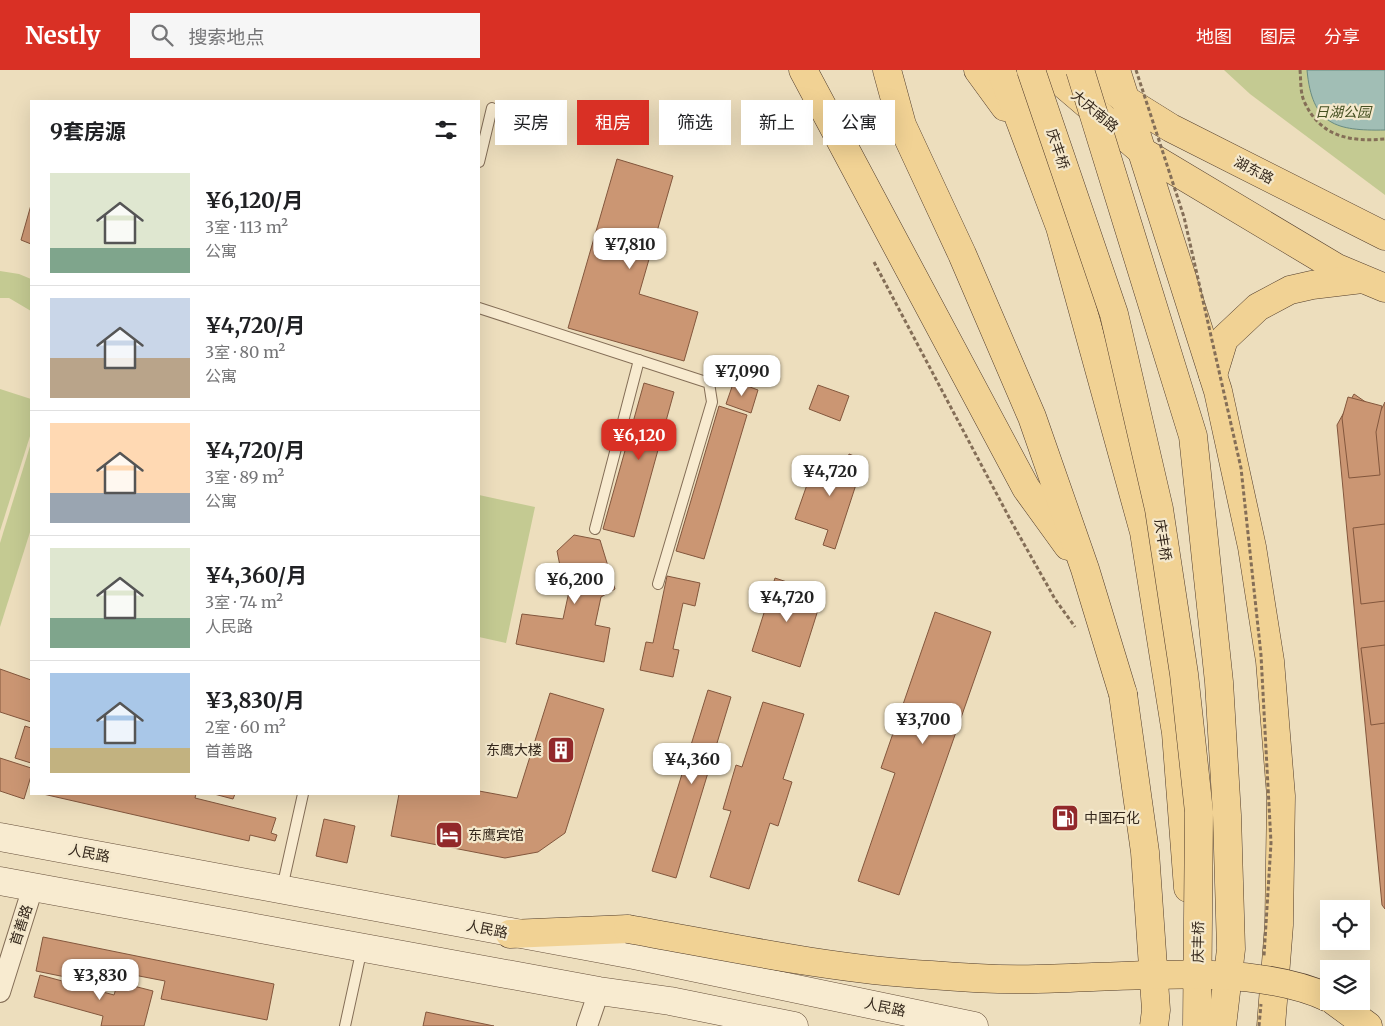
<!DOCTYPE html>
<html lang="zh">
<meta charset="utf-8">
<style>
body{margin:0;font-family:Merriweather,"Noto Sans SC",serif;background:#f6f6f6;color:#202124;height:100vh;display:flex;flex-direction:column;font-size:19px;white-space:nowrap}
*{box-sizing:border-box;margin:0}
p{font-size:16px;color:#757577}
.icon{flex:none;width:28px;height:28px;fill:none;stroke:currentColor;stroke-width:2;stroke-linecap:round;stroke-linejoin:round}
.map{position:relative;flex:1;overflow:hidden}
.drawer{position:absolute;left:30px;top:30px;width:450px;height:695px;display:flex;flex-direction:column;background:#fff;border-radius:0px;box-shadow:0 5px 20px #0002}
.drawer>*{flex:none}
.top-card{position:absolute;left:495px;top:30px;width:475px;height:45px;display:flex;gap:10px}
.fabs{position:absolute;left:1320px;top:830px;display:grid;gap:10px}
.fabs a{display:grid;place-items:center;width:50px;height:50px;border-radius:0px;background:#fff;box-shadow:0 5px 20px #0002;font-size:25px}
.price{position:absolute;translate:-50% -42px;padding:0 11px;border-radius:10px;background:#fff;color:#222;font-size:16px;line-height:32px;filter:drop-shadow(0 1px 2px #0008)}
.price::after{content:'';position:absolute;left:50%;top:30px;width:15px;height:11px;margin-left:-8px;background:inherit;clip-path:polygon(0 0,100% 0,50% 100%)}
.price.on{background:#d93025;color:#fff}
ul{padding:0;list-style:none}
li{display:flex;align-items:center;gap:15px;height:125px;padding:0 20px}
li+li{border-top:1px solid #e0e0e0}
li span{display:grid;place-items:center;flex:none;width:140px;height:100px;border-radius:0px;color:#555}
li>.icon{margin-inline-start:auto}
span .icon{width:60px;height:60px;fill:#fffc;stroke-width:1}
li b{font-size:21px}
h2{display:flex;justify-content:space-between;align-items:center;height:60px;padding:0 20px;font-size:21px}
.tag{padding:0 18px;border-radius:0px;background:#fff;box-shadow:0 5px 20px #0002;font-size:18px;line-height:45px}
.tag.on{background:#d93025;color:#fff}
header{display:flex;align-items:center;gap:30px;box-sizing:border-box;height:70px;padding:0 25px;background:#d93025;color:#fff}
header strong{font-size:24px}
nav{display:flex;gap:28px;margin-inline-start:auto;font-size:18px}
.search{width:350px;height:45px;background:#f6f6f6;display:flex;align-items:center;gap:12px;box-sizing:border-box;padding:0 18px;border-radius:0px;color:#757577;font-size:19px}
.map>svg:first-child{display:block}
</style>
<header>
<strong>Nestly</strong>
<div class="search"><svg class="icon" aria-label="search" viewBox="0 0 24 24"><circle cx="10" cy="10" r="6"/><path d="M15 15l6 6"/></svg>搜索地点</div>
<nav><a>地图</a><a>图层</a><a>分享</a></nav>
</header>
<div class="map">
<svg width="1385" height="956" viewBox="0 0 1385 956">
<rect width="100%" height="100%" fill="#eddebd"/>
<g fill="#c4ca92">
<polygon points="1224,0 1385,0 1385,125 1250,24"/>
<polygon points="0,201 19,204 31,209 31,241 9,228 0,228"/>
<polygon points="0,319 31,329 31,363 0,461"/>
<polygon points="31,373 31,459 0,557 0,473"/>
<polygon points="479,425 535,437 506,573 479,567"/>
</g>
<path fill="#a1beb5" stroke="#698b82" d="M1307,0h78v60c-49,1 -73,-5 -78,-60z"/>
<g fill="#cb9673" stroke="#83573d">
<polygon points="617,89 673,106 639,224 698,242 684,291 568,258"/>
<polygon points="31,135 31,174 21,170"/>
<polygon points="734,311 758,320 751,343 726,334"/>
<polygon points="644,313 674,322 634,467 603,459"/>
<polygon points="818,315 849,326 840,351 809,339"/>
<polygon points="1354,324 1380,342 1385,332 1385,839 1382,835 1337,355"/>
<polygon points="1348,327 1382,336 1376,362 1380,405 1349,408 1342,348"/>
<polygon points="719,336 747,345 704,489 676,481"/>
<polygon points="849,384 864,390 835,479 823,475 828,460 795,449 816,389 845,398"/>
<polygon points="1385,454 1385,531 1361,534 1353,458"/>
<polygon points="574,465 600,470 615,519 601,527 595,555 610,558 604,592 516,574 522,544 563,549 570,517 564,516 557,481"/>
<polygon points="667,506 700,513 695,536 683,533 673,579 679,580 673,607 640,600 646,572 653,573"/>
<polygon points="775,508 823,524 800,597 752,581"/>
<polygon points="935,542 991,562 899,825 858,811 895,703 881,698"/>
<polygon points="1385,575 1385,653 1371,655 1361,578"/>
<polygon points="0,599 31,610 31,652 0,642"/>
<polygon points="708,620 731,627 676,808 652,801"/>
<polygon points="550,623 604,639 565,763 538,782 505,788 391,766 399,724 479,724 479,721 517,728"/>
<polygon points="763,632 804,644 783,709 792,712 778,756 770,753 749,819 710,807 731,741 723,739 736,695 742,697"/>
<polygon points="25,656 31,658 31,693 15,688"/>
<polygon points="0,688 31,698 31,706 24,729 0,721"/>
<polygon points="43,724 196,724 195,728 276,748 271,763 277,765 275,771 250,765 249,771"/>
<polygon points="214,724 235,724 233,729"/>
<polygon points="324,749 355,756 347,793 316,786"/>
<polygon points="43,867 274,914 267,950 161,929 165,911 103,899 100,914 36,901"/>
<polygon points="40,905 114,925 118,912 153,921 144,956 101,956 103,946 34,927"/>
<polygon points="426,942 494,956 423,956"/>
</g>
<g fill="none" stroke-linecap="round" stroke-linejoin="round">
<g stroke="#846e57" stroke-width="12">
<g id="service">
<polyline points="479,92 492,38"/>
<polyline points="479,238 709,313 712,332 658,514"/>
<polyline points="595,459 639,290"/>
<polyline points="282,818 303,724"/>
<polyline points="345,956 362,878"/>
</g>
</g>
<g stroke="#846e57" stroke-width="22">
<g id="minor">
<polyline points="0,922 33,817"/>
<polyline points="587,956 599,921"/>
</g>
</g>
<g stroke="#664f3a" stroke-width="29">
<g id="secondary">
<polyline points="0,767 634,885 974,956"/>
<polyline points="0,811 599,921 670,931 794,956"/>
</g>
</g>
<g stroke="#513c2b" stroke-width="29">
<g id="primary">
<polyline points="803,0 1026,418 1068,476"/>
<polyline points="887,0 902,55 962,184 1032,347 1085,499 1123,624"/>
<polyline points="978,0 1005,37"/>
<polyline points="1001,0 1060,157 1144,462 1176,663 1188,818"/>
<polyline points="1047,0 1143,82 1337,198 1385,218"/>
<polyline points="1086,0 1126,30 1171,58 1385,166"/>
<polyline points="1116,0 1218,321 1252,477 1270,591 1281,726 1279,855 1271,956"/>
<polyline points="1213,305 1224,269 1258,237 1290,220 1312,215 1362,209"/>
<polyline points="510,864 628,859"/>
<polyline points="1334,931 1368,956"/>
</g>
</g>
<g stroke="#846e57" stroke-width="3" stroke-dasharray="4 2.5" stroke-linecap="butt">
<path d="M1300,0c1,9 0,22 4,31 16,36 46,41 81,38"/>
<polyline points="874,192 1011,451 1055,529 1075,557"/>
</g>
<use href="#service" stroke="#f8ebd0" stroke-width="10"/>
<use href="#minor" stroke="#f8ebd0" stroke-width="20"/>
<use href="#secondary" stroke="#f8ebd0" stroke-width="28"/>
<use href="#primary" stroke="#f1d294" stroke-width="28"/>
<g stroke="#513c2b" stroke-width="29" stroke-linecap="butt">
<g id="primary-bridge">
<polyline points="1031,0 1114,244 1159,439 1184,604 1199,742 1197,956"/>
<polyline points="1080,0 1193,366 1219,612 1227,745 1231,879 1222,956"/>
<polyline points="1123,624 1145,782 1156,940 1154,956"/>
<path d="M628,859c101,18 201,40 303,46 35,3 71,5 106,4 87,-1 213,-18 292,19"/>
</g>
</g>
<g stroke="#846e57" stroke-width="3" stroke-dasharray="4 2.5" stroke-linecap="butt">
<polyline points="1136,0 1184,147 1241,398 1261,585 1271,773 1264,886"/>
<polyline points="1259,956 1261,934"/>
</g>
<use href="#primary-bridge" stroke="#f1d294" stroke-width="28"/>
</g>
<defs>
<g id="building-square" transform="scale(1.4375)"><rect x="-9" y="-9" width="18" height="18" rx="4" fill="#92282a" stroke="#f4e8cc"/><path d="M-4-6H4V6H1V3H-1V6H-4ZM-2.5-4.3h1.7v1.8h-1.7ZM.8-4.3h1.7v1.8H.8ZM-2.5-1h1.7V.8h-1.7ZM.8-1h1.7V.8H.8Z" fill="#fff"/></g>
<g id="fuel-square" transform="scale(1.4375)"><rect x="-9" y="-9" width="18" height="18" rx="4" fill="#92282a" stroke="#f4e8cc"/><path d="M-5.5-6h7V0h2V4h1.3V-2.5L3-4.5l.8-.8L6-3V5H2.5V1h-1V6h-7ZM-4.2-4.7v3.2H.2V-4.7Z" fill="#fff"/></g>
<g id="hotel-square" transform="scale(1.4375)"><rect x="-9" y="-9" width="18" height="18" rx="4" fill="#92282a" stroke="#f4e8cc"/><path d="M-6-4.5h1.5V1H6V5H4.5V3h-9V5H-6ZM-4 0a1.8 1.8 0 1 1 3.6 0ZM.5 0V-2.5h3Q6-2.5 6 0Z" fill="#fff"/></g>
</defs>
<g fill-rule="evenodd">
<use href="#building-square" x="561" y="680"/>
<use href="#fuel-square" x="1065" y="748"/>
<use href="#hotel-square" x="449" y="765"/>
</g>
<g text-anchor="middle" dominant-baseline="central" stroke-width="4.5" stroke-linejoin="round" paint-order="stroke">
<g font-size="14" fill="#34271b" stroke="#f4e8cc">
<text transform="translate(1095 41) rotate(40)">大庆南路</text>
<text transform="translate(1058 79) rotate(71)">庆丰桥</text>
<text transform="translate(1254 100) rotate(27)">湖东路</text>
<text transform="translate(1163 470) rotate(81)">庆丰桥</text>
<text transform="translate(89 783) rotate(11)">人民路</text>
<text transform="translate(21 855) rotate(-72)">首善路</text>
<text transform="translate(487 859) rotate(11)">人民路</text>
<text transform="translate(1198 872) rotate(-89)">庆丰桥</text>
<text transform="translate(885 937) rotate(12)">人民路</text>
</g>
<g font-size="14" font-style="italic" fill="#455022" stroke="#f4e8cc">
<text x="1343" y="42">日湖公园</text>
</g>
<g font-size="14" fill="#34271b" stroke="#f4e8cc" text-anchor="start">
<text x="542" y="680" text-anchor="end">东鹰大楼</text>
<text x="1084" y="748">中国石化</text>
<text x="468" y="765">东鹰宾馆</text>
</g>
</g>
</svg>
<div class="fabs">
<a><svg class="icon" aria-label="locate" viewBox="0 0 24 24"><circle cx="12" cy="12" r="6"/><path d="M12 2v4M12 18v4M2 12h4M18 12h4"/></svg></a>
<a><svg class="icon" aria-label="layers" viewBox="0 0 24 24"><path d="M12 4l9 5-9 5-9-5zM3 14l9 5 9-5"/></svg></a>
</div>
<b class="price" style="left:630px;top:200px">¥7,810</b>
<b class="price" style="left:742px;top:327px">¥7,090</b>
<b class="price on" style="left:639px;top:391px">¥6,120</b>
<b class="price" style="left:830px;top:427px">¥4,720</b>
<b class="price" style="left:575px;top:535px">¥6,200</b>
<b class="price" style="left:787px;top:553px">¥4,720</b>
<b class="price" style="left:923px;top:675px">¥3,700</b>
<b class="price" style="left:692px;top:715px">¥4,360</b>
<b class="price" style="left:100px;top:931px">¥3,830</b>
<div class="top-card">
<a class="tag">买房</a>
<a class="tag on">租房</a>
<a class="tag">筛选</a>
<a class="tag">新上</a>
<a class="tag">公寓</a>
</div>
<section class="drawer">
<h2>9套房源<svg class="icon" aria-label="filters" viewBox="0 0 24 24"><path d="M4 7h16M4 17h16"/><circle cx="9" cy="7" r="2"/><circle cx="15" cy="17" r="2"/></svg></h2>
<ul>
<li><span style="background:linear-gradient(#dfe7d0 75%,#7fa58c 0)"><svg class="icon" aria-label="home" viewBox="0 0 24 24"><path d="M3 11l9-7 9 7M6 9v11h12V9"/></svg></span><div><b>¥6,120/月</b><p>3室 · 113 m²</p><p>公寓</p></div></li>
<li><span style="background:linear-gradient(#c9d6e8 60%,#b9a48a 0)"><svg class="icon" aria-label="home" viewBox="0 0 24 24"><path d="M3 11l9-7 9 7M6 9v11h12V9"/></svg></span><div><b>¥4,720/月</b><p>3室 · 80 m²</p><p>公寓</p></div></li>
<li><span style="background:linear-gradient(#ffd9b3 70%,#9aa5b1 0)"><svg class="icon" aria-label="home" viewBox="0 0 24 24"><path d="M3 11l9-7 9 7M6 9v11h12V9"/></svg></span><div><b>¥4,720/月</b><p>3室 · 89 m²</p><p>公寓</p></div></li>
<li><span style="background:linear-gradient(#dfe7d0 70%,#7fa58c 0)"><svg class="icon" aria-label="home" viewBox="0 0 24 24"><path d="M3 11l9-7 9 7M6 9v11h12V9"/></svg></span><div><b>¥4,360/月</b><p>3室 · 74 m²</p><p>人民路</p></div></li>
<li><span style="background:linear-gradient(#a9c7e8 75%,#c2b280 0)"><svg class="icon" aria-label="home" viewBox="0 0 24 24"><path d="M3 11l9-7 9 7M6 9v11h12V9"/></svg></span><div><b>¥3,830/月</b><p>2室 · 60 m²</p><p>首善路</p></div></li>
</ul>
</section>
</div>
